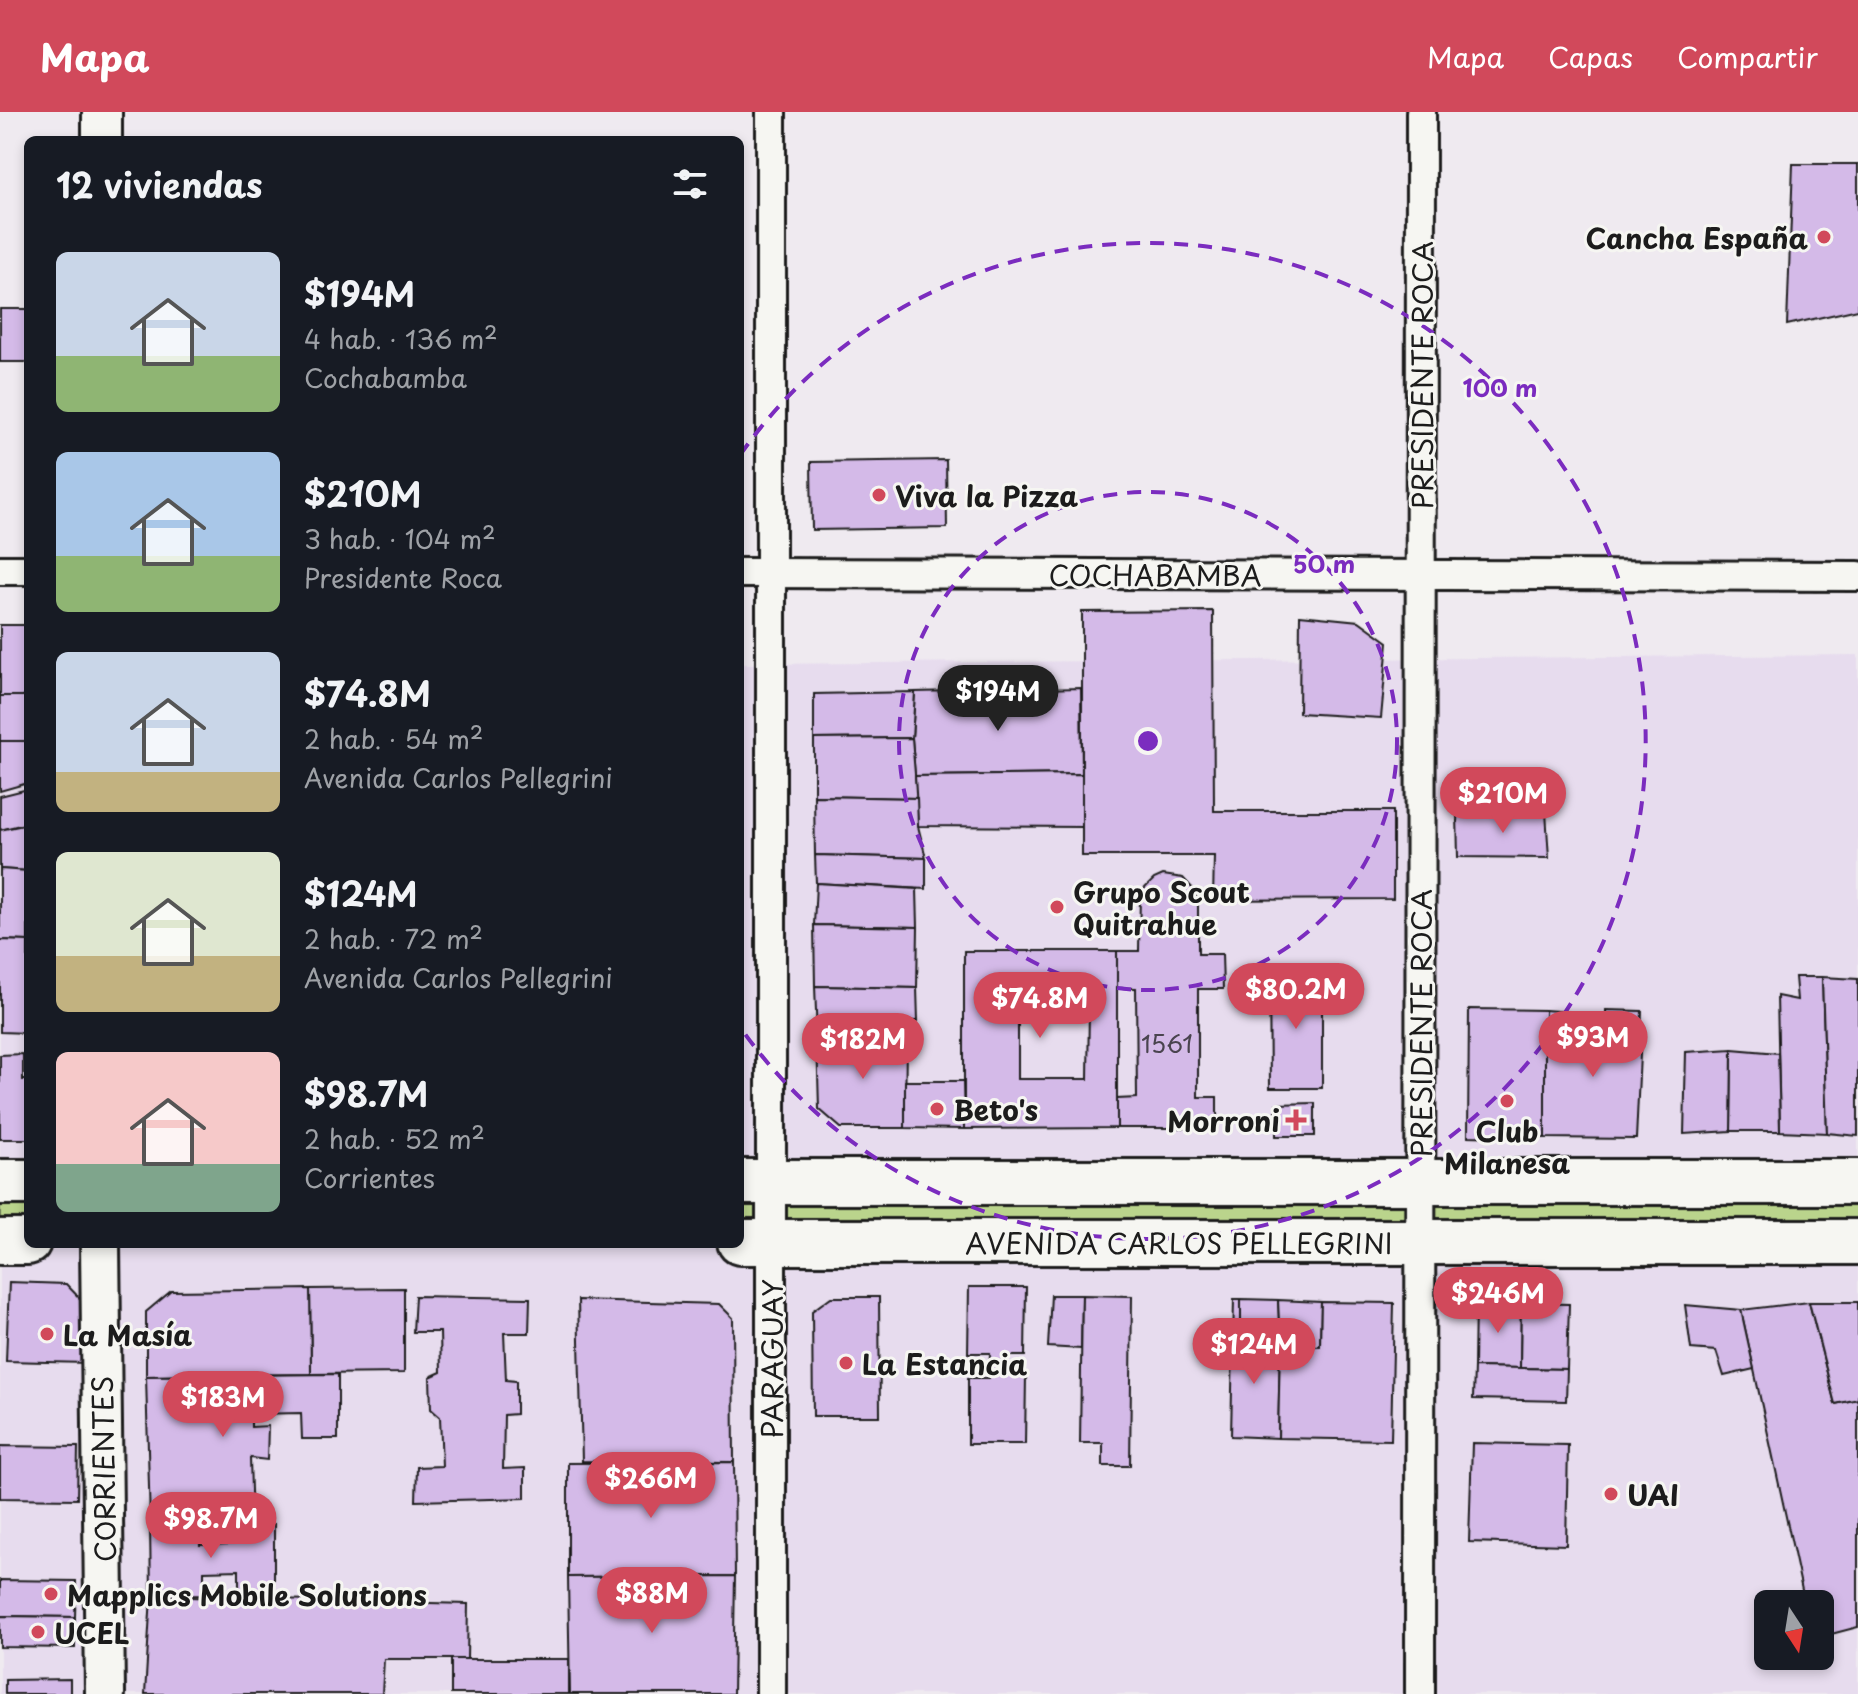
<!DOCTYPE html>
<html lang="es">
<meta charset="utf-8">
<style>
body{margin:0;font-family:"Playpen Sans",sans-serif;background:#20242c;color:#f1f3f6;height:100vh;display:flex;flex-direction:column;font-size:30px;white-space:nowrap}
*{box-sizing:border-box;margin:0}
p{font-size:26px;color:#9ea1a6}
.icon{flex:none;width:44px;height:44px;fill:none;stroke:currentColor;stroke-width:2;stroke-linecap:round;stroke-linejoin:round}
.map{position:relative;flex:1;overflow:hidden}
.side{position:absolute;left:24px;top:24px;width:720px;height:1112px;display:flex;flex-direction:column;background:#171b24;border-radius:12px;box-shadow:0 4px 12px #0003}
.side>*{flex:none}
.needle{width:52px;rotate:168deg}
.tools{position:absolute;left:1754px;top:1478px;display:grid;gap:16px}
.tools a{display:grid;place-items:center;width:80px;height:80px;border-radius:12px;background:#171b24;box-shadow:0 4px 12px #0003;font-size:40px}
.price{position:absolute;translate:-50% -68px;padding:0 18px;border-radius:28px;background:#d1495b;color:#fff;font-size:26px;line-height:52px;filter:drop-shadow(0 2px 4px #0008)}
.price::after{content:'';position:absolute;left:50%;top:48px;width:24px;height:18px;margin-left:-12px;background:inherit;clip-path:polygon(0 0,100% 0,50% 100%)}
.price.current{background:#222;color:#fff}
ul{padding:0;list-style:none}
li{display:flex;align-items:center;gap:24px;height:200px;padding:0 32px}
li span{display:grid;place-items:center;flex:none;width:224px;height:160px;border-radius:12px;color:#555}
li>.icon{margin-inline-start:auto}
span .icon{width:96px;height:96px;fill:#fffc;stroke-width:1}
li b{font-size:34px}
h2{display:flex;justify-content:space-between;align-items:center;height:96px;padding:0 32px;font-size:34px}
header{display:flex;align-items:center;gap:48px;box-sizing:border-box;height:112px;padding:0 40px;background:#d1495b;color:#fff}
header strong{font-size:38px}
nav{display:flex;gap:44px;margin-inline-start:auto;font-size:28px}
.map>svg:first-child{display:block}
</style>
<header>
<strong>Mapa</strong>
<nav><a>Mapa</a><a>Capas</a><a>Compartir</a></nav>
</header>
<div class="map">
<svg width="1858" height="1582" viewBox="0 0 1858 1582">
<defs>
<pattern id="grass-tufts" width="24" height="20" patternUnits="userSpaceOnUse" patternTransform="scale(2)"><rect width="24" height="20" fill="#bad48c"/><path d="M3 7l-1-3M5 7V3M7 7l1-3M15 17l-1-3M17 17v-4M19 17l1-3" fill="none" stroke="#9fb578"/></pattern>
</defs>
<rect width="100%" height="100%" fill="#efeaf0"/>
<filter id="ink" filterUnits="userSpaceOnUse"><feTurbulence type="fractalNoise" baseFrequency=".0125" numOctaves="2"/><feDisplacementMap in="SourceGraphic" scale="16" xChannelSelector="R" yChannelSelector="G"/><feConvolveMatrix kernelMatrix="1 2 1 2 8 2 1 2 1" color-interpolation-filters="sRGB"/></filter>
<g filter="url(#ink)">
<path fill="#e7dcee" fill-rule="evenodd" d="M1858,543v1039h-1858v-1025h28v575h712v-580zM1768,1492h52v52h-52z"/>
<g fill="url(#grass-tufts)" stroke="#6b7854" stroke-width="2">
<rect x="0" y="1070" width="28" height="60"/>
<rect x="740" y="1070" width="1118" height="60"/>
</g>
<g fill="#d4bae8" stroke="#1c1c1c" stroke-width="2" fill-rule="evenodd">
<polygon points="1793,52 1858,52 1858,197 1787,213"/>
<rect x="0" y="197" width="28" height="53"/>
<polygon points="946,348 947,416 812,418 811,350"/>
<polygon points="1213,499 1214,699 1393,699 1393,787 1213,788 1214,744 1082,744 1082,500"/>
<polygon points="1300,503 1359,509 1388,530 1381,606 1299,601"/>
<rect x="0" y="513" width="28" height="71"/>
<polygon points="1081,576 1082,662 915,664 912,626 915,580"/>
<polygon points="915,580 912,626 814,627 814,582"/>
<rect x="0" y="584" width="28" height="45"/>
<polygon points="912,626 917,686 814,684 814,627"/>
<polygon points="0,629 28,629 28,671 0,679"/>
<polygon points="1082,662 1082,715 918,714 915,664"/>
<polygon points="28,677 28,711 0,718 0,684"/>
<polygon points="814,684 917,686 918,714 926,746 815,743"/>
<polygon points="1546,700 1549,746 1458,745 1457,701"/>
<polygon points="28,712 28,759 0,757 0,718"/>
<polygon points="815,743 926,746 926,777 816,771"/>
<polygon points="0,757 28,759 28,829 0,828"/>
<polygon points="1163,763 1183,766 1196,780 1198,790 1198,842 1222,842 1223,877 1198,877 1198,985 1217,985 1217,1016 1117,1016 1117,987 1137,986 1136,876 1117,876 1117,839 1139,839 1140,781 1154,767"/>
<polygon points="816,771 917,777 918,815 814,813"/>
<polygon points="814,813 918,815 917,876 815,874"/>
<polygon points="0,828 28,829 28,921 0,920"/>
<path d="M964,839h153v177l-153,1zM1018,894h71l-1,73h-70z"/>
<polygon points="1322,862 1322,976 1270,976 1269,863"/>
<polygon points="1795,865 1822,865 1827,1021 1780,1019 1777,884 1797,888"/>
<polygon points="1822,865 1858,867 1858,1024 1827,1021"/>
<polygon points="815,874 917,876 918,909 905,909 906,925 817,925"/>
<polygon points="1469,897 1545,898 1545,1026 1468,1024"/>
<polygon points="1545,898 1569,900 1568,929 1606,929 1606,898 1642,899 1636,1027 1545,1026"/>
<polygon points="817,925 906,925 905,1016 841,1016 819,997"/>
<polygon points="1732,937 1778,941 1780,1019 1731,1019"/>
<polygon points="1732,937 1731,1019 1684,1022 1686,940"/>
<polygon points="23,942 23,968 28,968 28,1027 0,1027 0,943"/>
<polygon points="905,969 963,969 964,1017 905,1016"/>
<polygon points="1315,991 1315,1024 1276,1024 1276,992"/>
<polygon points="9,1170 66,1172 89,1196 87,1251 6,1249"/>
<polygon points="969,1175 1026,1175 1025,1244 1008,1244 1007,1263 1026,1263 1025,1332 968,1332 968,1266 989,1266 990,1241 968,1241"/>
<polygon points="404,1176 404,1261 311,1262 310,1177"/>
<polygon points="310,1177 311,1262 146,1264 146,1200 171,1179"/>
<polygon points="1051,1183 1082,1183 1081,1237 1048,1235"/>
<polygon points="1082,1183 1132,1184 1130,1354 1103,1354 1103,1331 1080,1331"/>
<polygon points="415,1184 530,1186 529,1221 504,1221 506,1268 516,1269 516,1302 504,1303 503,1357 525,1356 525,1386 416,1389 417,1355 442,1354 440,1305 431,1297 430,1265 441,1260 440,1220 413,1220"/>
<polygon points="831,1185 879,1185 880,1304 813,1304 812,1199"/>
<polygon points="1234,1187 1241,1187 1241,1232 1280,1233 1278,1326 1231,1324"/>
<polygon points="1241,1187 1278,1188 1280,1233 1241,1232"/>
<polygon points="578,1188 719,1192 733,1206 734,1350 582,1349"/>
<polygon points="1278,1188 1321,1190 1320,1234 1280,1233"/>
<polygon points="1321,1190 1394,1191 1391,1328 1278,1326 1280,1233 1320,1234"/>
<polygon points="1475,1190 1521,1191 1520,1256 1474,1255"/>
<polygon points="1809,1190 1835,1292 1858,1287 1858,1515 1820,1525 1820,1492 1805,1492 1741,1198"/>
<polygon points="1809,1190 1858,1190 1858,1287 1835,1292"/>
<polygon points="1521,1191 1569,1192 1567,1257 1520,1256"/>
<polygon points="1685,1193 1741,1198 1754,1257 1724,1264 1716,1239 1691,1237"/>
<polygon points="1474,1255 1567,1257 1566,1289 1473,1287"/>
<polygon points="338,1262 338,1327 302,1327 301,1301 251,1302 251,1315 268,1314 267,1348 250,1346 252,1412 150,1412 146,1264"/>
<polygon points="1472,1331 1568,1333 1566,1433 1469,1430"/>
<polygon points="0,1334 78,1335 77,1387 0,1386"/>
<polygon points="734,1350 735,1464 568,1465 568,1351"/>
<polygon points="150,1412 201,1412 200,1433 236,1432 236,1412 274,1412 274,1484 239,1485 239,1458 204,1459 204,1483 151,1484"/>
<polygon points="735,1464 733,1582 570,1582 568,1465"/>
<polygon points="0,1468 76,1469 75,1505 0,1504"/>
<polygon points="151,1484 468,1492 467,1547 384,1547 382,1582 145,1582"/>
<polygon points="0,1504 75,1505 75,1536 0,1535"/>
<rect x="451" y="1547" width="118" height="35"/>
<polygon points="70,1567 70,1582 5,1582 5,1568"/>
</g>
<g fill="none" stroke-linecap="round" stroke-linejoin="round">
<g stroke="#1c1c1c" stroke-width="34">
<g id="street">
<polyline points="0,458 28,458"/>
<polyline points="740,461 1858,464"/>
<polyline points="771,1582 771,0"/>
<polyline points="1420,1582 1421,0"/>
</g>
</g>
<g stroke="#1c1c1c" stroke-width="44">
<g id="secondary">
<polyline points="102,28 102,0"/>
<polyline points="100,1132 105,1582"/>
</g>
</g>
<g stroke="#1c1c1c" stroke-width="50">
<g id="primary">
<polyline points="0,1070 28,1070"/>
<polyline points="740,1070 1858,1070"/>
<polyline points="0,1130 28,1130"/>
<polyline points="740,1130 1858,1130"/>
</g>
</g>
<use href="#street" stroke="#f6f6f2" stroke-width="28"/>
<use href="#secondary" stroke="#f6f6f2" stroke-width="38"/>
<use href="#primary" stroke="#f6f6f2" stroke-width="44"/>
</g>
</g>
<g fill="none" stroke="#7b2cbf" stroke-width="4" stroke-dasharray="14 10">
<circle cx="1148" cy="629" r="249"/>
<path d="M740 343A498 498 0 1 1 740 915"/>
</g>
<g fill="#d1495b" stroke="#f6f6f2" stroke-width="3">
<circle cx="1824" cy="125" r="8"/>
<circle cx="879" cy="383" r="8"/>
<circle cx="1057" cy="795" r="8"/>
<circle cx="1507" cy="989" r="8"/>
<circle cx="937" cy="997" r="8"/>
<path d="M1292 996h8v8h8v8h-8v8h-8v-8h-8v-8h8z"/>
<circle cx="47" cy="1222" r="8"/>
<circle cx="846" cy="1251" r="8"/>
<circle cx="1611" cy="1382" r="8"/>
<circle cx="51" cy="1482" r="8"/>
<circle cx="38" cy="1520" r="8"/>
</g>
<g text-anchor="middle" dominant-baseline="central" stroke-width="6" stroke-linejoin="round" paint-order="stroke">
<g font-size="24" fill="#4a444f">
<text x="1167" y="931">1561</text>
</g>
<g font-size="28" font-weight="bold" fill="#1c1c1c" stroke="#f6f6f2" text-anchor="start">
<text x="1808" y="125" text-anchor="end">Cancha España</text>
<text x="895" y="383">Viva la Pizza</text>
<text x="1073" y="779">Grupo Scout<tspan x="1073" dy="32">Quitrahue</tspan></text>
<text x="953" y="997">Beto's</text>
<text x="1280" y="1008" text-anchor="end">Morroni</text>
<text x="1507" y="1018" text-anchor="middle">Club<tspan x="1507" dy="32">Milanesa</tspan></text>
<text x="63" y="1222">La Masía</text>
<text x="862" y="1251">La Estancia</text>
<text x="1627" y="1382">UAI</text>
<text x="67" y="1482">Mapplics Mobile Solutions</text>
<text x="54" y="1520">UCEL</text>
</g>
<g font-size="28" fill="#1c1c1c" stroke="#f6f6f2">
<text transform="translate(1421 263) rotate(-90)">PRESIDENTE ROCA</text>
<text x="1155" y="462">COCHABAMBA</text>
<text transform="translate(1420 911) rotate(-90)">PRESIDENTE ROCA</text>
<text x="1179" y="1130">AVENIDA CARLOS PELLEGRINI</text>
<text transform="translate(771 1247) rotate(-90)">PARAGUAY</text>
<text transform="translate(103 1357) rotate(-91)">CORRIENTES</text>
</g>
</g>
<circle cx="1148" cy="629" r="12" fill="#7b2cbf" stroke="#f6f6f2" stroke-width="4"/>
<g font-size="24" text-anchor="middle" font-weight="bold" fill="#7b2cbf" stroke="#f6f6f2" stroke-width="6" stroke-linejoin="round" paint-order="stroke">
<text x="1500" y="285">100 m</text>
<text x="1324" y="461">50 m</text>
</g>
</svg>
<div class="tools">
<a><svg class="needle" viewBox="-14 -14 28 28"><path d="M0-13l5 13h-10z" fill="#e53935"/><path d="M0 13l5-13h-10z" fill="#9ea1a6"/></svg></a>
</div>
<b class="price current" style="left:998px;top:621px">$194M</b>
<b class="price" style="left:1503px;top:723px">$210M</b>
<b class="price" style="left:1296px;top:919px">$80.2M</b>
<b class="price" style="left:1040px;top:928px">$74.8M</b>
<b class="price" style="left:1593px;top:967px">$93M</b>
<b class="price" style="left:863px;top:969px">$182M</b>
<b class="price" style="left:1498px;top:1223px">$246M</b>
<b class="price" style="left:1254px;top:1274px">$124M</b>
<b class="price" style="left:223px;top:1327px">$183M</b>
<b class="price" style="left:651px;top:1408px">$266M</b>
<b class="price" style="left:211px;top:1448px">$98.7M</b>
<b class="price" style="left:652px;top:1523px">$88M</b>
<section class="side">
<h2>12 viviendas<svg class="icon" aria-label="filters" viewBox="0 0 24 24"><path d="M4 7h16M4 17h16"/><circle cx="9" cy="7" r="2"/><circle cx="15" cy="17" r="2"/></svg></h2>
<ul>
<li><span style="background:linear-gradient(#c9d6e8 65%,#8fb573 0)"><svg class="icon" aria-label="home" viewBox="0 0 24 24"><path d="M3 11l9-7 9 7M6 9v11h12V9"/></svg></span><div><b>$194M</b><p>4 hab. · 136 m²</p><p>Cochabamba</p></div></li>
<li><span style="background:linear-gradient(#a9c7e8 65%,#8fb573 0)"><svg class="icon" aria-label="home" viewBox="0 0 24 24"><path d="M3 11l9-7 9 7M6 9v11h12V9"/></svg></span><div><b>$210M</b><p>3 hab. · 104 m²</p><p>Presidente Roca</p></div></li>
<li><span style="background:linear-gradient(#c9d6e8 75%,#c2b280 0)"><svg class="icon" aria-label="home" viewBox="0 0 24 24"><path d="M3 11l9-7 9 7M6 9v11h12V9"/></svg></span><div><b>$74.8M</b><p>2 hab. · 54 m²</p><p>Avenida Carlos Pellegrini</p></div></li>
<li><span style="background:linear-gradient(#dfe7d0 65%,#c2b280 0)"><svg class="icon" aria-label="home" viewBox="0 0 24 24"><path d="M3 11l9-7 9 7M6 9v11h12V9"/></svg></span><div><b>$124M</b><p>2 hab. · 72 m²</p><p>Avenida Carlos Pellegrini</p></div></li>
<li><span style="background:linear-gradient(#f6c9c9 70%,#7fa58c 0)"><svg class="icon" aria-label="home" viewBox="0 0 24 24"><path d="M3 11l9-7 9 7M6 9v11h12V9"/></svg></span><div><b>$98.7M</b><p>2 hab. · 52 m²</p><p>Corrientes</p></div></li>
</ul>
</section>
</div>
